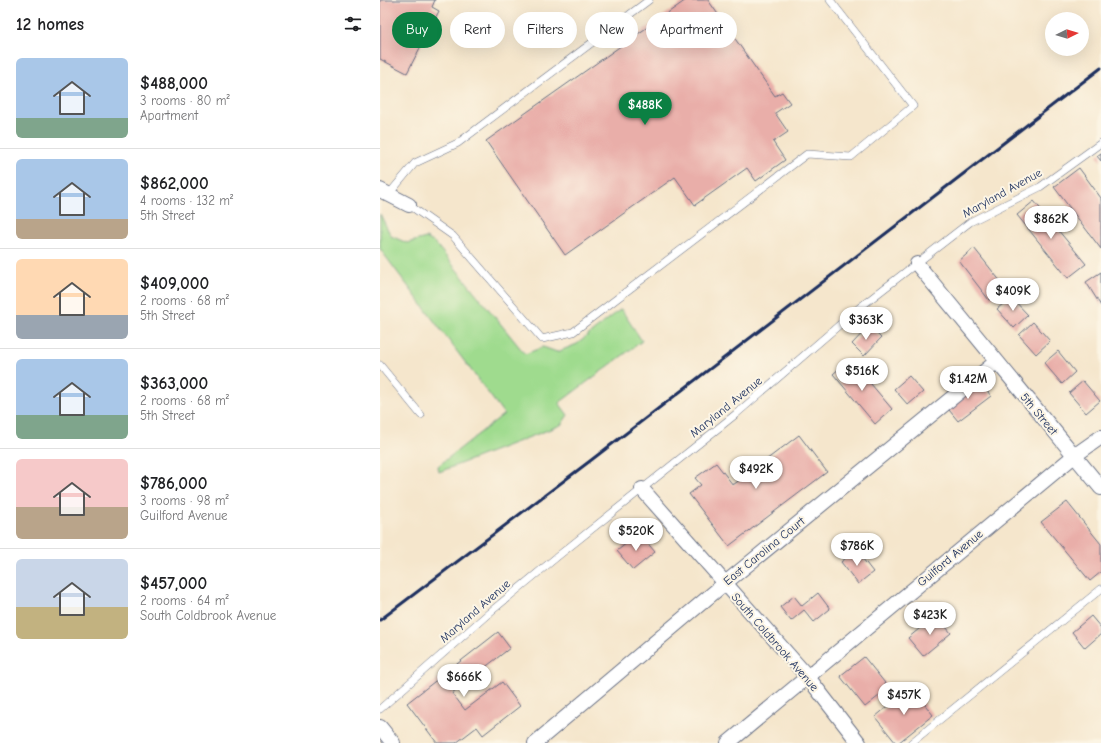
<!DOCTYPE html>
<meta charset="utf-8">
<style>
body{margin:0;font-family:"Comic Neue",sans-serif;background:#f2f2f2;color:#202124;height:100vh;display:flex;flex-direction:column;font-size:15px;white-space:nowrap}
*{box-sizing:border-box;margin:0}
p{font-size:13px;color:#757577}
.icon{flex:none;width:22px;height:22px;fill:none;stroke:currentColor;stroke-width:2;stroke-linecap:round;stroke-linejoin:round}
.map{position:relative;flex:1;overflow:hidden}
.details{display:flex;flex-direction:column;background:#fff;width:380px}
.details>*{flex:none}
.top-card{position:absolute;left:12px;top:12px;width:380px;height:36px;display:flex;gap:8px}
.needle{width:26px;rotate:85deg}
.controls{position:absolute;left:665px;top:12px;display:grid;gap:8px}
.controls a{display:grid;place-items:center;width:44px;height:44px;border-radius:50%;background:#fff;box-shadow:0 4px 16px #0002;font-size:20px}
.price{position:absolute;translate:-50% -34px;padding:0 9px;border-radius:14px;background:#fff;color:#222;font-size:13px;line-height:26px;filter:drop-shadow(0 1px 2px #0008)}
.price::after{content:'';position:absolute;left:50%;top:24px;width:12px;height:9px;margin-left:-6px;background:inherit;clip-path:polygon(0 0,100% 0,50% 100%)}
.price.current{background:#0b8043;color:#fff}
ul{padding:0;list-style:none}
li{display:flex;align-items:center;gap:12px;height:100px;padding:0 16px}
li+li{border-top:1px solid #e0e0e0}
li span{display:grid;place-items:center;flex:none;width:112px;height:80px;border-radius:6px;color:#555}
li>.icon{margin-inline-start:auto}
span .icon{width:48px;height:48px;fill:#fffc;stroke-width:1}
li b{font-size:17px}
h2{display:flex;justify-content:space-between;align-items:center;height:48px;padding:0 16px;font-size:17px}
.tag{padding:0 14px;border-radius:18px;background:#fff;box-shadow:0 4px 16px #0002;font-size:14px;line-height:36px}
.tag.current{background:#0b8043;color:#fff}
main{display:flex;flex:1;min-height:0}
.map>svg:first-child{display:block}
</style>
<main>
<section class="details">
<h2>12 homes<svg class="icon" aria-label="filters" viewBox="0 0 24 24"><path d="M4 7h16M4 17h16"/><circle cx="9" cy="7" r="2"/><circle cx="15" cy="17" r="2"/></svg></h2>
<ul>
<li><span style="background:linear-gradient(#a9c7e8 75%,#7fa58c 0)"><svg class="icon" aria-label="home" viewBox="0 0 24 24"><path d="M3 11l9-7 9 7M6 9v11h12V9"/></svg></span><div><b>$488,000</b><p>3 rooms · 80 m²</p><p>Apartment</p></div></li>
<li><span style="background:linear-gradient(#a9c7e8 75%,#b9a48a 0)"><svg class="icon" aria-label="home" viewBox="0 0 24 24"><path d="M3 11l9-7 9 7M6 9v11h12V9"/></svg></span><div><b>$862,000</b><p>4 rooms · 132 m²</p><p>5th Street</p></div></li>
<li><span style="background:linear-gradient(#ffd9b3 70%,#9aa5b1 0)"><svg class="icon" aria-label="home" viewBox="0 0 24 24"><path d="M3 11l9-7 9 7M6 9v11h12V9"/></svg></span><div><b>$409,000</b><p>2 rooms · 68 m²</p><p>5th Street</p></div></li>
<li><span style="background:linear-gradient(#a9c7e8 70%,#7fa58c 0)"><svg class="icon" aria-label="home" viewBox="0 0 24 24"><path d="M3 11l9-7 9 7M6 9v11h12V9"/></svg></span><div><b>$363,000</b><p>2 rooms · 68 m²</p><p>5th Street</p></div></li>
<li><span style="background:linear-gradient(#f6c9c9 60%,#b9a48a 0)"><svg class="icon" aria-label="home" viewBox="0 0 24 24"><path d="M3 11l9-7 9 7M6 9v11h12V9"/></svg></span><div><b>$786,000</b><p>3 rooms · 98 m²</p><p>Guilford Avenue</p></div></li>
<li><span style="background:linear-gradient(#c9d6e8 60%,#c2b280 0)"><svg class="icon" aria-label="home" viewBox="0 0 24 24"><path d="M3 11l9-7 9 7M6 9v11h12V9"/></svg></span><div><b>$457,000</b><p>2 rooms · 64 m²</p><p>South Coldbrook Avenue</p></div></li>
</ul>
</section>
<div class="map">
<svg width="721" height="743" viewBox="0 0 721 743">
<rect width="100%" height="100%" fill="#fcf5e5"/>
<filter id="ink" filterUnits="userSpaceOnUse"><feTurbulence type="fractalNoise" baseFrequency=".025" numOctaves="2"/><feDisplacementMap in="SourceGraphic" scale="8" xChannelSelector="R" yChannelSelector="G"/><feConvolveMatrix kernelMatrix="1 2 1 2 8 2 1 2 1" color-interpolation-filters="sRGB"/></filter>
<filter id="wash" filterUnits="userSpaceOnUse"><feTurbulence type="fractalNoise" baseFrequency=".012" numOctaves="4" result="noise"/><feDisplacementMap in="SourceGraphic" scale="16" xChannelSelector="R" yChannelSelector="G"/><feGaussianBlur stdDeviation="0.9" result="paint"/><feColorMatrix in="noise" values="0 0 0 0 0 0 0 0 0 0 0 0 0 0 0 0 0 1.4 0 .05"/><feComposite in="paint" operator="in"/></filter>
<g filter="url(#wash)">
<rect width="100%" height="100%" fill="#f5e6cc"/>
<polygon fill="#9fdb8e" stroke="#5d8576" points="0,214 11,236 27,243 46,238 55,243 145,354 163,347 177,352 197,344 241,309 262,341 179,403 188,415 181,425 59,472 58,466 124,414 0,249"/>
<g id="blocks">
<g fill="#e9aea9">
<polygon points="0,0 55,0 52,7 59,11 27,73 0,59"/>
<polygon points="306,0 328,0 395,96 402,92 410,103 395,113 408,132 393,142 405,160 376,181 367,168 315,205 295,177 185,255 106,141"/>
<polygon points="721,153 721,161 717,156"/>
<polygon points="699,168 721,198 721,249 674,187"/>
<polygon points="654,201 706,264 688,278 637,215"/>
<polygon points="594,248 625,287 609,300 579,261"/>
<polygon points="721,272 721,306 706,282"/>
<polygon points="631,297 648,315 634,328 617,309"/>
<polygon points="653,322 670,341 656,354 639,335"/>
<polygon points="489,326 501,338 484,356 472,344"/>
<polygon points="678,351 695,372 682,384 664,363"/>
<polygon points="470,359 512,409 495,424 453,374"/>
<polygon points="529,376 543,392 528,405 514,389"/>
<polygon points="598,379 611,396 578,421 565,405"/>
<polygon points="703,381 720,401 706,413 689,393"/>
<polygon points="419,435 447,472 349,546 309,494 321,485 315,478 336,463 353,485"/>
<polygon points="687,502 721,544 721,572 710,581 661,522"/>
<polygon points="259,533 275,552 253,570 237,551"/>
<polygon points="476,550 493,572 478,584 461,562"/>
<polygon points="438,593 450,609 434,622 424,610 411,621 400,607 414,596 422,606"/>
<polygon points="556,615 571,633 543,656 528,638"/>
<polygon points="711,616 721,628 721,634 705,648 692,632"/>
<polygon points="118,632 130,648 72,693 85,710 122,682 140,706 103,735 97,727 76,743 57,743 27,703"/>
<polygon points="484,657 509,688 485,707 460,676"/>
<polygon points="531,687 553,715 518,743 516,743 495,717"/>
</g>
</g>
</g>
<g filter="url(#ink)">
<use href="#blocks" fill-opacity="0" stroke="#676f84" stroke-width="1"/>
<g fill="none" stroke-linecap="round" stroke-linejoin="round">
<g stroke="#676f84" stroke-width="8">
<g id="lane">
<polyline points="9,194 35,163 78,143 269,0"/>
<polyline points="29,205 73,236 162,339 193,332 427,154 471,157 533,106 450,0"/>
<polyline points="0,365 41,415"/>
<polyline points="0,709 109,613 178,556 356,414 479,308 590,222 660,187 721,143"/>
<polyline points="531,743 721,589"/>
</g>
</g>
<g stroke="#676f84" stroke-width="16">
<g id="street">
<polyline points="0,190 29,205"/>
<polyline points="537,264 721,488"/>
<polyline points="262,489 427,676 479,743"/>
<polyline points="0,727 13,743"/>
<polyline points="155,743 344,584 616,362"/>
<polyline points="348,743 694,456 721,437"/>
</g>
</g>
<use href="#lane" stroke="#fff" stroke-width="7"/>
<use href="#street" stroke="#fff" stroke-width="14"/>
<polyline stroke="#1b2f5e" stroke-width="3" points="0,620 210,461 721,68"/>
</g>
</g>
<g text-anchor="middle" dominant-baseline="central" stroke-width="4" stroke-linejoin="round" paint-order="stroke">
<g font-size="12" fill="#1b2f5e" stroke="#fcf5e5">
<text transform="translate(622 193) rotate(-29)">Maryland Avenue</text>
<text transform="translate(346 407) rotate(-39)">Maryland Avenue</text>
<text transform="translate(659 414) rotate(50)">5th Street</text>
<text transform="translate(384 551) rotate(-39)">East Carolina Court</text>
<text transform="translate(570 558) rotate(-40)">Guilford Avenue</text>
<text transform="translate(95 611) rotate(-41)">Maryland Avenue</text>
<text transform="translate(395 642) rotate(49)">South Coldbrook Avenue</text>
</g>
</g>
</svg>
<div class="controls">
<a><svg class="needle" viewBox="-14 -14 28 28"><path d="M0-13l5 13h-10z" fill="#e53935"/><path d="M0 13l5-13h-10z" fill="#757577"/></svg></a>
</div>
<b class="price current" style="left:265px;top:126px">$488K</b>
<b class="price" style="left:671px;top:240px">$862K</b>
<b class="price" style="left:633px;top:312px">$409K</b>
<b class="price" style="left:486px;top:341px">$363K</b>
<b class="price" style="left:482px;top:392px">$516K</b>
<b class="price" style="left:588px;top:400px">$1.42M</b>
<b class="price" style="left:376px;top:490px">$492K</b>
<b class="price" style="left:256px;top:552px">$520K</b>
<b class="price" style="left:477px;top:567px">$786K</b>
<b class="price" style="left:550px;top:636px">$423K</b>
<b class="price" style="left:84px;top:698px">$666K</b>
<b class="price" style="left:524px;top:716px">$457K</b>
<div class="top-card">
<a class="tag current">Buy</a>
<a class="tag">Rent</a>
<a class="tag">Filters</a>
<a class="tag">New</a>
<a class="tag">Apartment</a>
</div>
</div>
</main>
